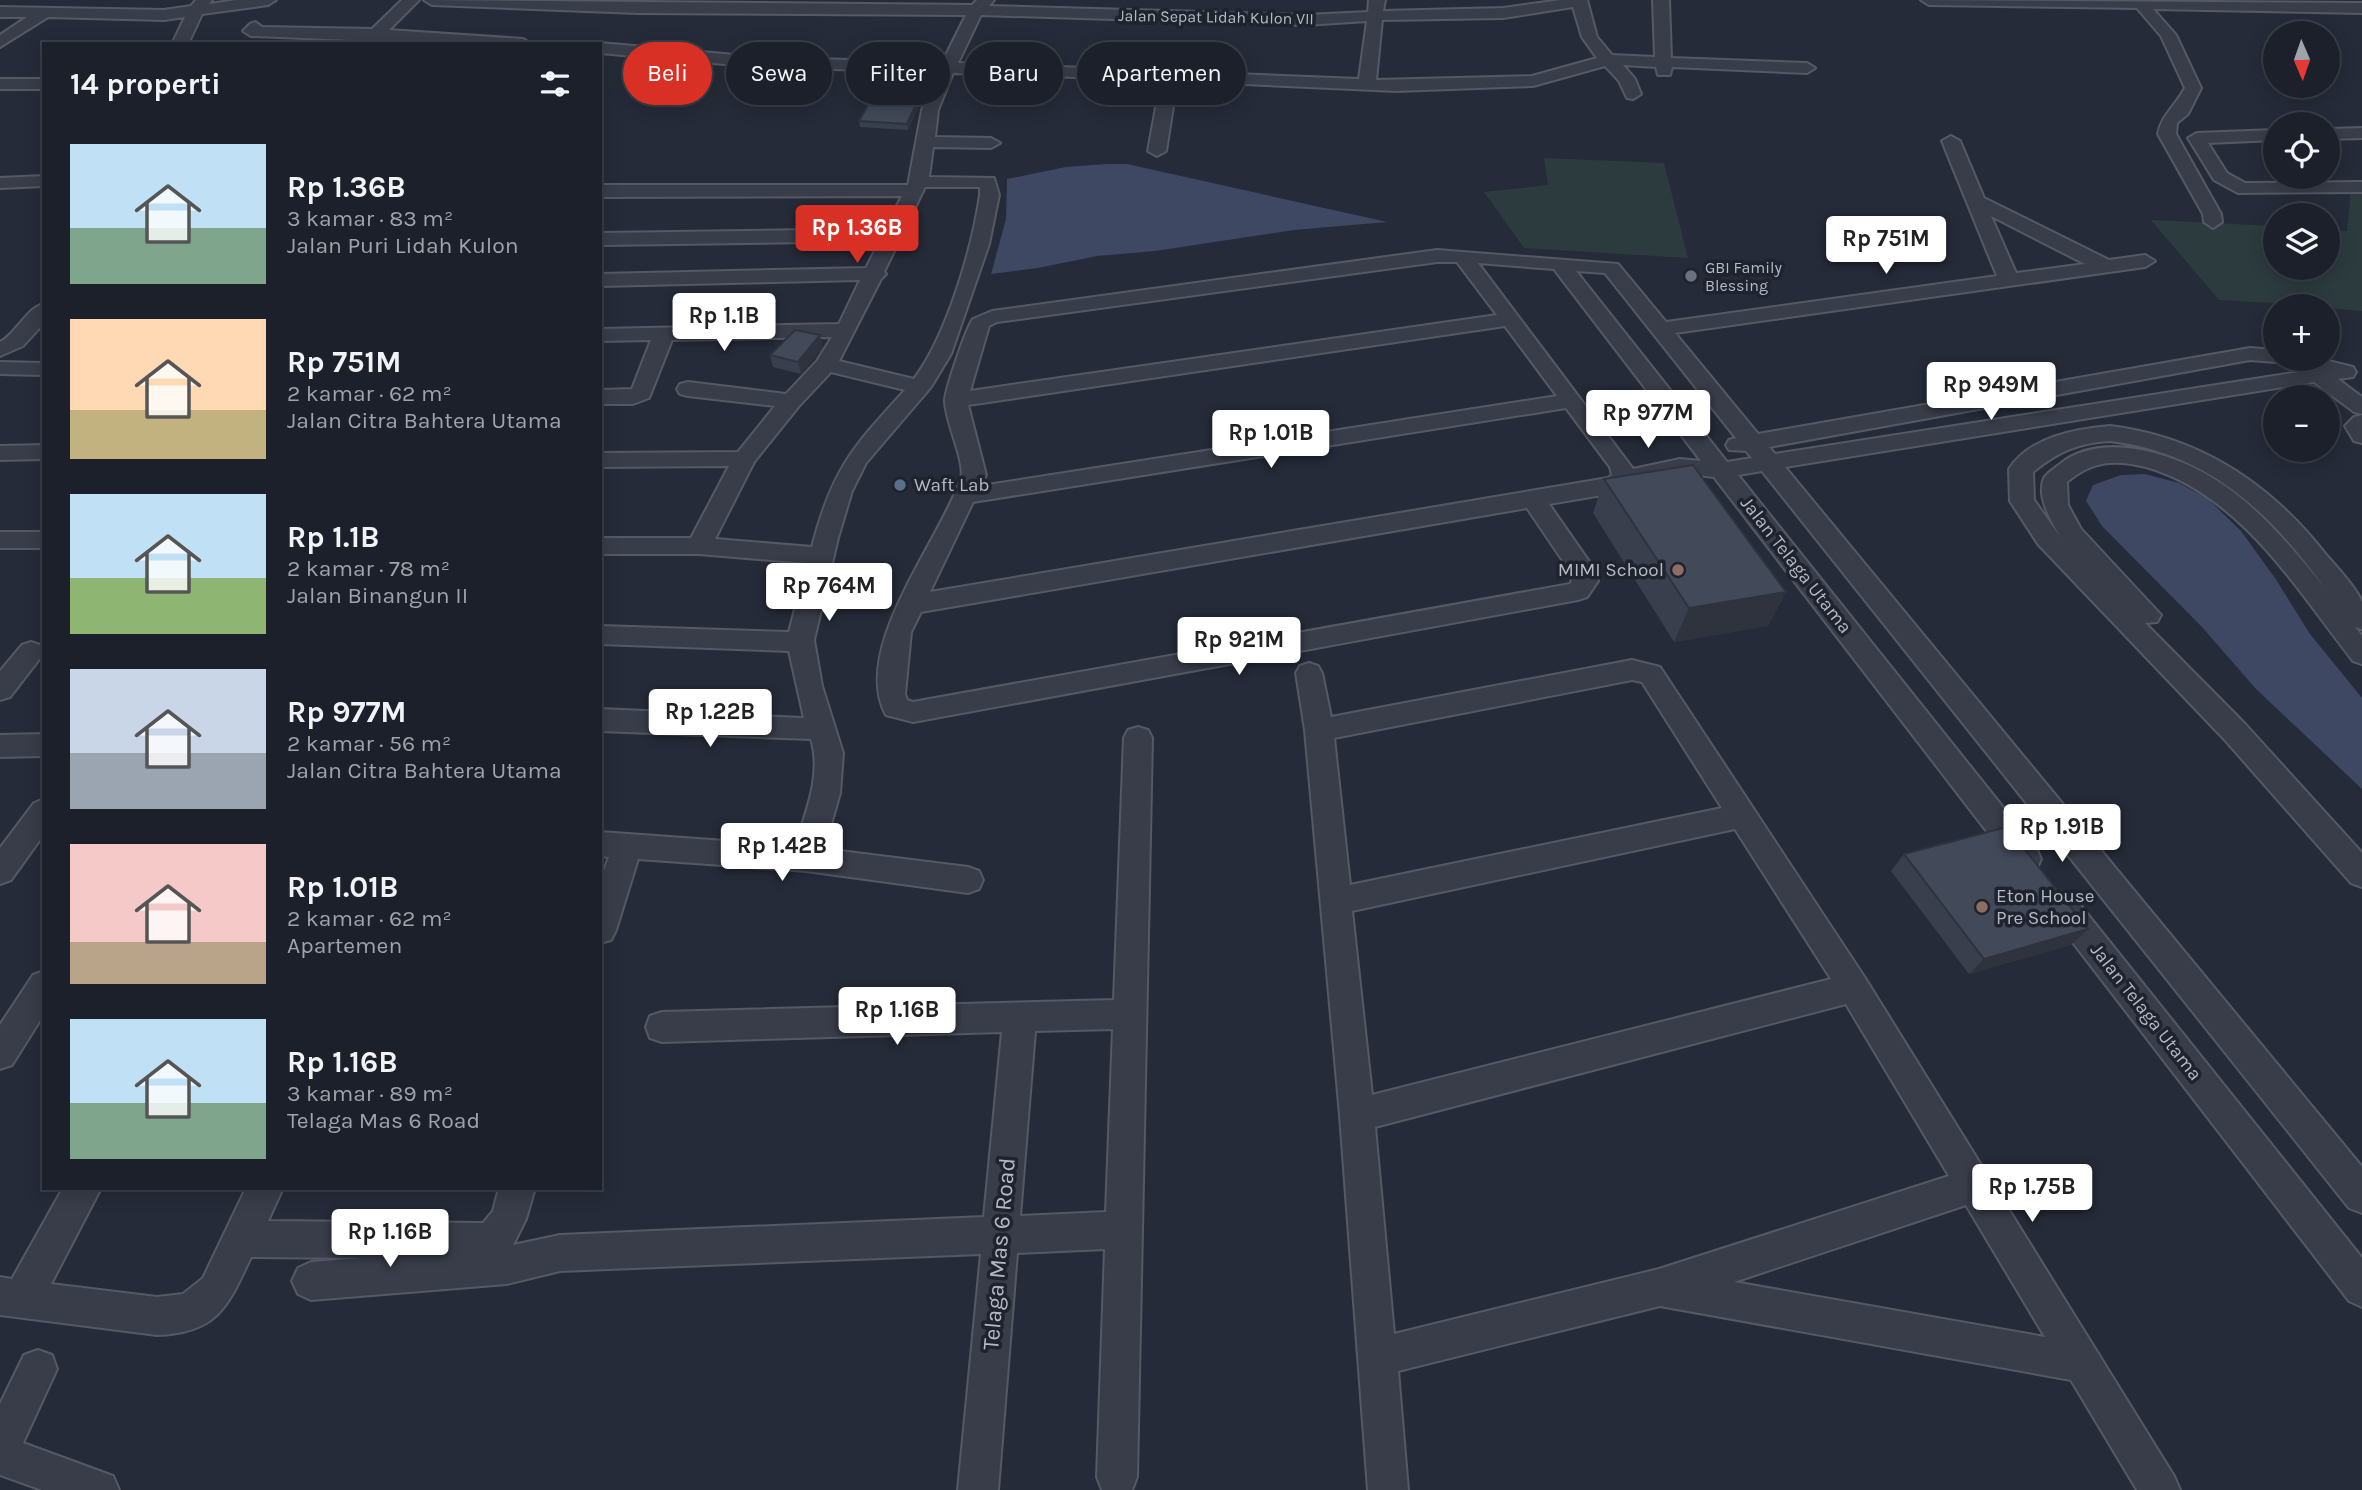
<!DOCTYPE html>
<html lang="id">
<meta charset="utf-8">
<style>
body{margin:0;font-family:Karla,sans-serif;background:#252833;color:#f1f3f6;height:100vh;display:flex;flex-direction:column;font-size:26px;white-space:nowrap}
*{box-sizing:border-box;margin:0}
p{font-size:23px;color:#a0a3a9}
.icon{flex:none;width:38px;height:38px;fill:none;stroke:currentColor;stroke-width:2;stroke-linecap:round;stroke-linejoin:round}
.map{position:relative;flex:1;overflow:hidden}
.drawer{position:absolute;left:42px;top:42px;width:560px;height:1148px;display:flex;flex-direction:column;background:#1c202b;border-radius:0px;box-shadow:0 4px 18px #0003,0 0 0 2px #3a3e47}
.drawer>*{flex:none}
.guide{position:absolute;left:623px;top:42px;width:665px;height:63px;display:flex;gap:14px}
.needle{width:46px;rotate:178deg}
.controls{position:absolute;left:2263px;top:21px;display:grid;gap:14px}
.controls a{display:grid;place-items:center;width:77px;height:77px;border-radius:50%;background:#1c202b;box-shadow:0 4px 18px #0003,0 0 0 2px #3a3e47;font-size:35px}
.price{position:absolute;translate:-50% -60px;padding:0 16px;border-radius:7px;background:#fff;color:#222;font-size:23px;line-height:46px;filter:drop-shadow(0 2px 4px #0008)}
.price::after{content:'';position:absolute;left:50%;top:42px;width:21px;height:16px;margin-left:-10px;background:inherit;clip-path:polygon(0 0,100% 0,50% 100%)}
.price.on{background:#d93025;color:#fff}
ul{padding:0;list-style:none}
li{display:flex;align-items:center;gap:21px;height:175px;padding:0 28px}
li span{display:grid;place-items:center;flex:none;width:196px;height:140px;border-radius:0px;color:#555}
li>.icon{margin-inline-start:auto}
span .icon{width:84px;height:84px;fill:#fffc;stroke-width:1}
li b{font-size:30px}
h2{display:flex;justify-content:space-between;align-items:center;height:84px;padding:0 28px;font-size:30px}
.chip{padding:0 24px;border-radius:32px;background:#1c202b;box-shadow:0 4px 18px #0003,0 0 0 2px #3a3e47;font-size:24px;line-height:63px}
.chip.on{background:#d93025;color:#fff}
.map>svg:first-child{display:block}
</style>
<div class="map">
<svg width="2362" height="1490" viewBox="0 0 2362 1490">
<rect width="100%" height="100%" fill="#262b39"/>
<g fill="#2c3b3e">
<polygon points="1544,158 1664,163 1688,258 1524,248 1484,192 1548,185"/>
<polygon points="2351,189 2362,194 2362,311 2328,308 2328,306 2219,300 2151,220 2275,226 2275,268 2328,268 2328,230 2347,231"/>
</g>
<g fill="#3f4862">
<polygon points="1107,164 1127,164 1387,222 1294,230 1155,251 1097,256 1038,268 991,274 1006,219 1007,179 1066,167"/>
<polygon points="2145,474 2179,483 2208,499 2241,531 2275,578 2310,634 2362,698 2362,789 2256,689 2202,627 2102,526 2086,501 2093,485 2121,475"/>
</g>
<g fill="none" stroke-linecap="round" stroke-linejoin="round">
<g stroke="#545964" stroke-width="4">
<g id="minor">
<polygon points="196,0 212,0 209,4 237,0 276,0 268,5 202,14 188,44 172,44 185,17 164,20 48,17 0,47 0,35 27,17 0,17 0,7 164,10 191,6"/>
<polygon points="402,0 419,0 389,30 523,39 531,44 448,44 251,36 243,31 250,24 255,22 262,27 372,29"/>
<path d="M424,0l548,5 5,-5h17l-5,6 316,9 63,-3 1,-12h16l-2,11 120,-3 58,-8h26l10,37 15,18 43,2 -2,-57h16l2,58 136,5 8,5 -8,5 -135,-6 -2,8h-12l-2,-8 -33,-2 12,14 6,15 -8,5 -6,-1 -8,-17 -14,-15 -72,20 -137,5 -219,-10 -11,70 -9,5 -9,-5 13,-71 -208,-7 -15,37 -3,27 56,1 9,5 -9,5 -58,-1 -4,30 65,1 5,17 -10,49 -38,110 -20,33 -65,76 -14,28 -14,47 -24,102 8,46 21,67 -3,40 -16,56 144,18 11,4 4,9 -4,9 -11,4 -162,-22 -168,-12 -22,71 -5,10 -11,3v-61l9,-25 -9,-1v-24l195,14c11,-34 27,-72 16,-107l-211,-8v-22l204,9 -15,-67 -189,-7v-18l189,6 18,-69 -108,-9h-99v-16h91l38,-72 -129,1v-14l138,-1 37,-46 -87,-10 -8,-2 -3,-5 3,-5 8,-2 98,12 31,-33 15,-24 -160,3 -23,58 -16,6h-33v-14l32,-1 19,-49 -51,1v-12l239,-5 21,-44 -260,6v-12l266,-6 14,-27 -280,4v-12l285,-4 17,-33 -302,1v-12h308l14,-75 15,-38 -179,-5 -158,-14v-9h-2l2,-1 158,14 184,6 24,-48 -328,-2 -206,-8zM1573,7l9,30 15,21 -65,18 -156,4 6,-60 121,-2zM981,15l324,10 62,-4 -8,58 -401,-16zM925,187h55v8c-8,54 -33,140 -66,184l-75,-18 42,-82 5,-5 -2,-2zM831,372l74,18c-52,57 -73,79 -93,157l-97,-8 39,-77 45,-56z"/>
<path d="M1921,0l441,3v10l-209,-4 23,26 25,53 -13,26 -11,9 -1,11 45,80 1,8 -9,6 -9,-6 -1,-8 -45,-80c3,-18 18,-29 27,-46l-24,-52 -24,-28 -208,-3z"/>
<rect x="0" y="79" width="44" height="10"/>
<polygon points="2362,128 2362,138 2328,139 2328,129"/>
<polygon points="2275,130 2275,140 2208,143 2227,173 2245,183 2362,182 2362,192 2238,193 2214,180 2188,138 2197,133"/>
<path d="M1951,136l9,5 24,57 125,62 36,-5 10,6 -10,6 -470,66 83,101 492,-86 25,2v9h9l-9,3 -25,-2 -481,87 6,7 537,-84 -24,-6 -2,-5h34l33,8 3,5 -3,5 -15,2 24,18v17l-8,-2 -40,-30 -529,85 577,700v46l-13,-5 -587,-737 -24,4 299,375 4,9 -4,9 -11,3 -11,-3 -301,-391 -34,-4 -48,11 -18,9 -65,11 41,59 8,18 -11,16 -9,3 -665,122 -27,-7c-36,-66 54,-174 75,-237 5,-16 -17,-59 -16,-78 1,-12 21,-72 28,-81l19,-8 445,-61 181,14 48,58 331,-46 -55,-135zM1991,216l94,48 -69,9zM1437,262h20l40,53 -527,76 19,-65 8,-4zM1478,263l76,6 147,192 -21,-2 -47,10zM1576,271l29,2 131,165 -7,2 -3,5 3,5 17,1 6,7 -25,4zM1505,326l52,70 -576,90 5,-11 -18,-70zM1566,408l44,59 2,8 -4,3 -678,114 43,-90zM1527,508l42,62 3,10 -2,4 -657,118 -6,-2 -2,-6 6,-62 10,-20z"/>
<polygon points="44,176 44,186 0,188 0,178"/>
<path d="M44,304v19l-21,23 -23,10v-14c17,-9 26,-34 44,-38z"/>
<polygon points="0,362 44,363 44,375 0,374"/>
<polygon points="2362,415 2362,443 2354,441 2345,426 2354,417"/>
<path d="M2110,426c91,11 161,58 217,130 9,10 32,35 35,47 0,7 0,18 0,26l-7,-2 7,9v28l-9,-3c-57,-73 -113,-167 -207,-194 -32,-8 -54,-6 -79,15l1,23 13,24 80,86 -4,7 -12,1 100,101 117,129v34l-11,-4 -126,-143 -187,-196 -28,-43 -1,-32c21,-32 66,-40 101,-43zM2110,441c98,12 159,70 215,147 -32,-39 -66,-81 -109,-108 -40,-26 -114,-50 -156,-16 -5,4 -13,9 -16,14 -8,19 8,44 17,60l-27,-38 -1,-28c25,-20 44,-29 77,-31z"/>
<polygon points="44,445 44,459 0,460 0,446"/>
<rect x="0" y="532" width="44" height="16"/>
<polygon points="31,642 40,645 44,653 10,697 0,700 0,671 22,645"/>
<path d="M1632,660l28,7 205,311 309,498 6,14h-43l-66,-110 -411,-74 -262,65 10,119h-40l-28,-375 -35,-385 -9,-57 4,-7 9,-3 9,3 4,7 9,44zM1632,680l10,2 80,126 -372,77 -16,-147zM1735,829l96,150 -459,116 -20,-184zM1846,1004l103,172 -290,93 -265,65 -19,-207zM1966,1205l79,132 -311,-55z"/>
<path d="M1138,727l10,3 4,8 -15,739 -5,13h-30l-5,-13 8,-228 -88,4 -19,237h-40l23,-236 -421,17 -53,13 -196,16 -13,-6 -6,-13 6,-13 13,-6 50,-4 -110,-1c-23,49 -33,76 -94,78l-157,-20v-38l12,2 51,-91h38l-50,96 106,13 26,-3 20,-16 43,-90h37l-15,33 215,2 10,-12 6,-23h36l-9,31 -13,26 47,-10 424,-18 18,-185 -340,10 -12,-4 -4,-11 4,-11 12,-4 452,-12 10,-262 4,-8zM1113,1029l-7,183 -86,4 15,-185z"/>
<polygon points="44,734 44,756 0,757 0,735"/>
<polygon points="44,799 44,834 11,880 0,884 0,848 34,803"/>
<polygon points="2062,892 2073,896 2362,1258 2362,1307 2349,1301 2051,914 2047,905 2051,896"/>
<polygon points="44,971 44,1014 12,1065 0,1069 0,1025 33,975"/>
<polygon points="38,1350 52,1355 57,1369 23,1443 113,1476 119,1490 42,1490 0,1475 0,1404 24,1355"/>
</g>
</g>
<use href="#minor" fill="#393d49" fill-rule="evenodd"/>
</g>
<g fill="#393f4c">
<polygon points="932,69 933,75 908,130 860,127 859,121"/>
<polygon points="823,347 801,374 773,367 770,355"/>
<polygon points="1604,479 1786,592 1768,626 1674,642 1593,513"/>
<polygon points="1904,854 2071,945 1969,974 1891,871"/>
</g>
<g fill="#2e333e">
<polygon points="932,69 933,75 908,130 907,124"/>
<polygon points="820,335 823,347 801,374 798,362"/>
<polygon points="1786,592 1768,626 1674,642 1689,608"/>
<polygon points="2088,929 2071,945 1969,974 1984,959"/>
</g>
<g fill="#424958" stroke="#2e333e" stroke-width="2">
<polygon points="889,68 932,69 907,124 859,121"/>
<polygon points="795,330 820,335 798,362 770,355"/>
<polygon points="1693,465 1786,592 1689,608 1604,479"/>
<polygon points="2007,827 2088,929 1984,959 1904,854"/>
</g>
<circle fill="#6b7280" stroke="#1e232e" stroke-width="2.5" cx="1691" cy="276" r="7"/>
<circle fill="#5c6f8a" stroke="#1e232e" stroke-width="2.5" cx="900" cy="485" r="7"/>
<g fill="#8d6e63" stroke="#1e232e" stroke-width="2.5">
<circle cx="1678" cy="570" r="7"/>
<circle cx="1982" cy="907" r="7"/>
</g>
<g text-anchor="middle" dominant-baseline="central" stroke-width="7" stroke-linejoin="round" paint-order="stroke">
<g font-size="16" fill="#b5b9c5" stroke="#1e232e">
<text transform="translate(1216 17) rotate(1)">Jalan Sepat Lidah Kulon VII</text>
</g>
<g font-size="16" fill="#b5b9c5" stroke="#1e232e" text-anchor="start">
<text x="1705" y="267">GBI Family<tspan x="1705" dy="18">Blessing</tspan></text>
</g>
<g font-size="19" fill="#b5b9c5" stroke="#1e232e" text-anchor="start">
<text x="914" y="485">Waft Lab</text>
<text x="1664" y="570" text-anchor="end">MIMI School</text>
<text x="1996" y="896">Eton House<tspan x="1996" dy="22">Pre School</tspan></text>
</g>
<g font-size="19" fill="#b5b9c5" stroke="#1e232e">
<text transform="translate(1796 565) rotate(52)">Jalan Telaga Utama</text>
<text transform="translate(2146 1012) rotate(52)">Jalan Telaga Utama</text>
</g>
<g font-size="23" fill="#b5b9c5" stroke="#1e232e">
<text transform="translate(999 1254) rotate(-85)">Telaga Mas 6 Road</text>
</g>
</g>
</svg>
<div class="controls">
<a><svg class="needle" viewBox="-14 -14 28 28"><path d="M0-13l5 13h-10z" fill="#e53935"/><path d="M0 13l5-13h-10z" fill="#a0a3a9"/></svg></a>
<a><svg class="icon" aria-label="locate" viewBox="0 0 24 24"><circle cx="12" cy="12" r="6"/><path d="M12 2v4M12 18v4M2 12h4M18 12h4"/></svg></a>
<a><svg class="icon" aria-label="layers" viewBox="0 0 24 24"><path d="M12 4l9 5-9 5-9-5zM3 14l9 5 9-5"/></svg></a>
<a>+</a>
<a>−</a>
</div>
<b class="price on" style="left:857px;top:265px">Rp 1.36B</b>
<b class="price" style="left:1886px;top:276px">Rp 751M</b>
<b class="price" style="left:724px;top:353px">Rp 1.1B</b>
<b class="price" style="left:1991px;top:422px">Rp 949M</b>
<b class="price" style="left:1648px;top:450px">Rp 977M</b>
<b class="price" style="left:1271px;top:470px">Rp 1.01B</b>
<b class="price" style="left:829px;top:623px">Rp 764M</b>
<b class="price" style="left:1239px;top:677px">Rp 921M</b>
<b class="price" style="left:710px;top:749px">Rp 1.22B</b>
<b class="price" style="left:2062px;top:864px">Rp 1.91B</b>
<b class="price" style="left:782px;top:883px">Rp 1.42B</b>
<b class="price" style="left:897px;top:1047px">Rp 1.16B</b>
<b class="price" style="left:2032px;top:1224px">Rp 1.75B</b>
<b class="price" style="left:390px;top:1269px">Rp 1.16B</b>
<div class="guide">
<a class="chip on">Beli</a>
<a class="chip">Sewa</a>
<a class="chip">Filter</a>
<a class="chip">Baru</a>
<a class="chip">Apartemen</a>
</div>
<section class="drawer">
<h2>14 properti<svg class="icon" aria-label="filters" viewBox="0 0 24 24"><path d="M4 7h16M4 17h16"/><circle cx="9" cy="7" r="2"/><circle cx="15" cy="17" r="2"/></svg></h2>
<ul>
<li><span style="background:linear-gradient(#bfe0f5 60%,#7fa58c 0)"><svg class="icon" aria-label="home" viewBox="0 0 24 24"><path d="M3 11l9-7 9 7M6 9v11h12V9"/></svg></span><div><b>Rp 1.36B</b><p>3 kamar · 83 m²</p><p>Jalan Puri Lidah Kulon</p></div></li>
<li><span style="background:linear-gradient(#ffd9b3 65%,#c2b280 0)"><svg class="icon" aria-label="home" viewBox="0 0 24 24"><path d="M3 11l9-7 9 7M6 9v11h12V9"/></svg></span><div><b>Rp 751M</b><p>2 kamar · 62 m²</p><p>Jalan Citra Bahtera Utama</p></div></li>
<li><span style="background:linear-gradient(#bfe0f5 60%,#8fb573 0)"><svg class="icon" aria-label="home" viewBox="0 0 24 24"><path d="M3 11l9-7 9 7M6 9v11h12V9"/></svg></span><div><b>Rp 1.1B</b><p>2 kamar · 78 m²</p><p>Jalan Binangun II</p></div></li>
<li><span style="background:linear-gradient(#c9d6e8 60%,#9aa5b1 0)"><svg class="icon" aria-label="home" viewBox="0 0 24 24"><path d="M3 11l9-7 9 7M6 9v11h12V9"/></svg></span><div><b>Rp 977M</b><p>2 kamar · 56 m²</p><p>Jalan Citra Bahtera Utama</p></div></li>
<li><span style="background:linear-gradient(#f6c9c9 70%,#b9a48a 0)"><svg class="icon" aria-label="home" viewBox="0 0 24 24"><path d="M3 11l9-7 9 7M6 9v11h12V9"/></svg></span><div><b>Rp 1.01B</b><p>2 kamar · 62 m²</p><p>Apartemen</p></div></li>
<li><span style="background:linear-gradient(#bfe0f5 60%,#7fa58c 0)"><svg class="icon" aria-label="home" viewBox="0 0 24 24"><path d="M3 11l9-7 9 7M6 9v11h12V9"/></svg></span><div><b>Rp 1.16B</b><p>3 kamar · 89 m²</p><p>Telaga Mas 6 Road</p></div></li>
</ul>
</section>
</div>
